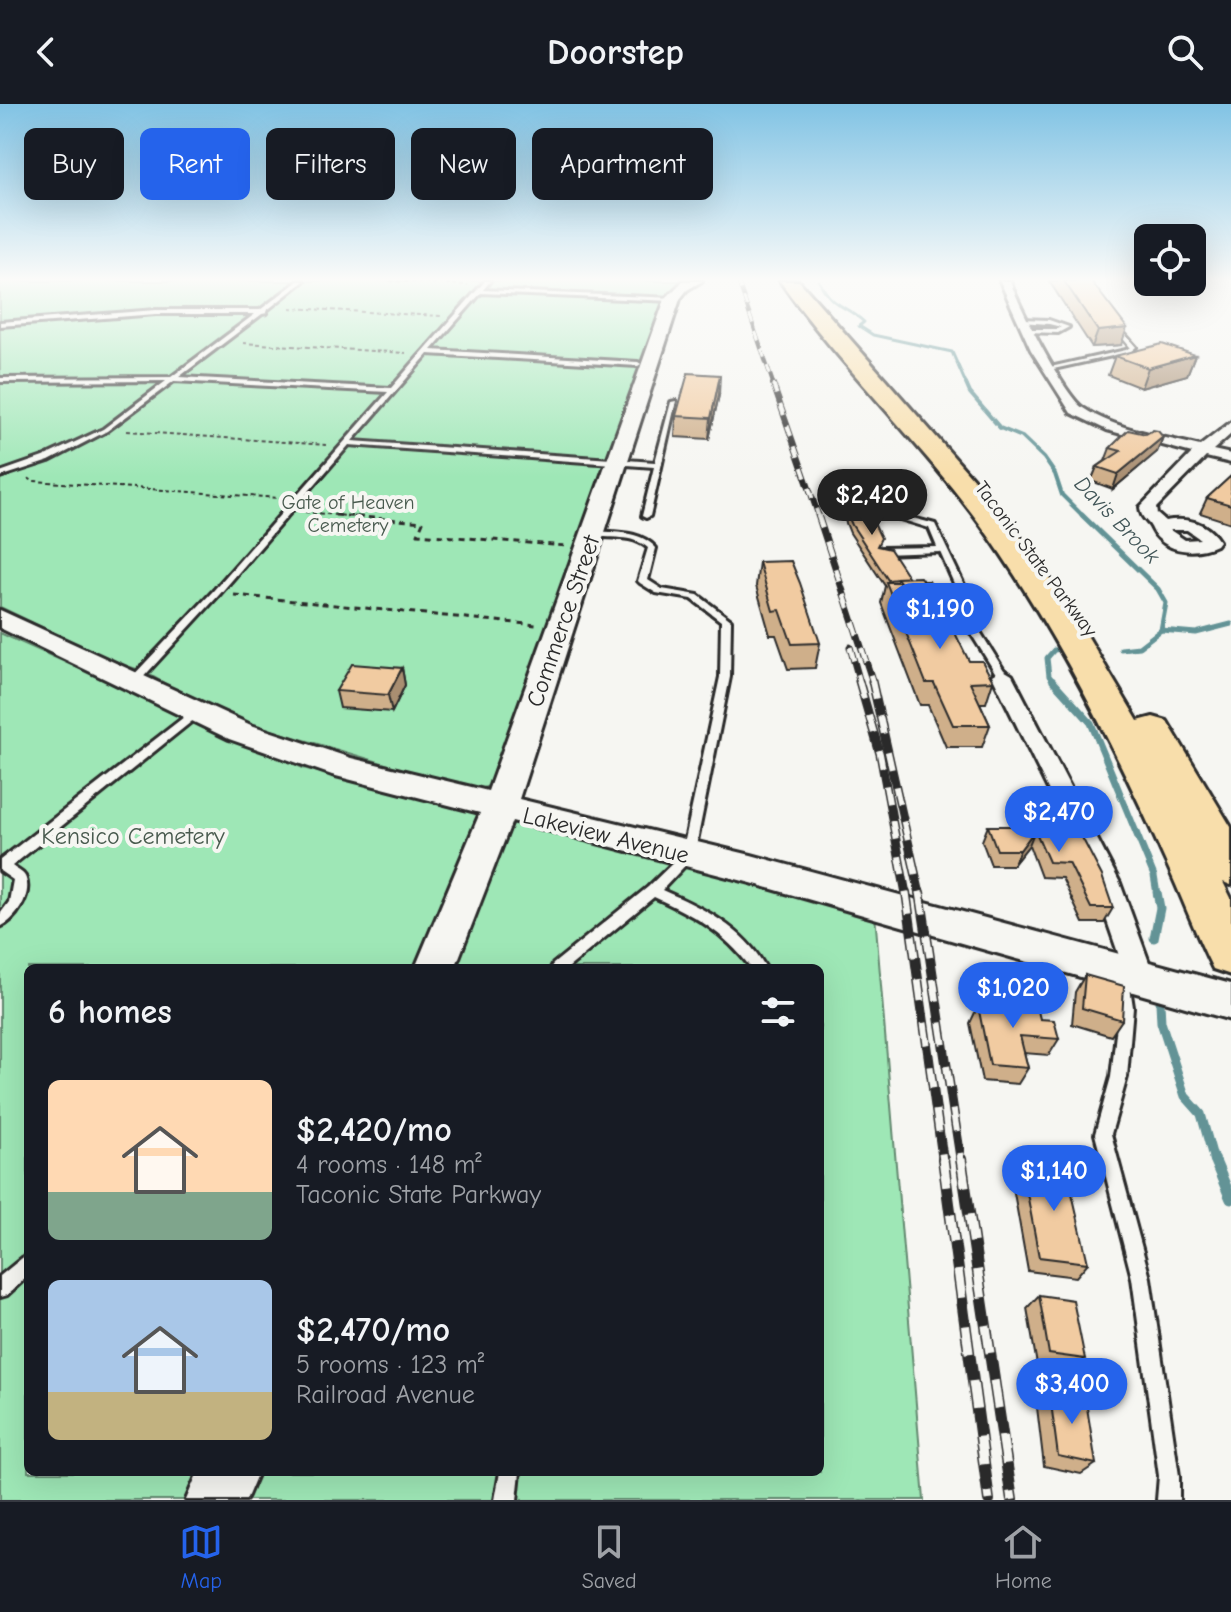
<!DOCTYPE html>
<meta charset="utf-8">
<style>
body{margin:0;font-family:"Comic Neue",sans-serif;background:#242831;color:#f1f3f6;height:100vh;display:flex;flex-direction:column;font-size:30px;white-space:nowrap}
*{box-sizing:border-box;margin:0}
p{font-size:26px;color:#9ea1a6}
.icon{flex:none;width:44px;height:44px;fill:none;stroke:currentColor;stroke-width:2;stroke-linecap:round;stroke-linejoin:round}
.map{position:relative;flex:1;overflow:hidden}
.panel{position:absolute;left:24px;top:860px;width:800px;height:512px;display:flex;flex-direction:column;background:#171b24;border-radius:12px;box-shadow:0 8px 32px #0002}
.panel>*{flex:none}
.hud{position:absolute;left:24px;top:24px;width:800px;height:72px;display:flex;gap:16px}
.fabs{position:absolute;left:1134px;top:120px;display:grid;gap:16px}
.fabs a{display:grid;place-items:center;width:72px;height:72px;border-radius:12px;background:#171b24;box-shadow:0 8px 32px #0002;font-size:40px}
.price{position:absolute;translate:-50% -68px;padding:0 18px;border-radius:28px;background:#2563eb;color:#fff;font-size:26px;line-height:52px;filter:drop-shadow(0 2px 4px #0008)}
.price::after{content:'';position:absolute;left:50%;top:48px;width:24px;height:18px;margin-left:-12px;background:inherit;clip-path:polygon(0 0,100% 0,50% 100%)}
.price.active{background:#222;color:#fff}
ul{padding:0;list-style:none}
li{display:flex;align-items:center;gap:24px;height:200px;padding:0 24px}
li span{display:grid;place-items:center;flex:none;width:224px;height:160px;border-radius:12px;color:#555}
li>.icon{margin-inline-start:auto}
span .icon{width:96px;height:96px;fill:#fffc;stroke-width:1}
li b{font-size:34px}
h2{display:flex;justify-content:space-between;align-items:center;height:96px;padding:0 24px;font-size:34px}
.pill{padding:0 28px;border-radius:12px;background:#171b24;box-shadow:0 8px 32px #0002;font-size:28px;line-height:72px}
.pill.active{background:#2563eb;color:#fff}
header{display:flex;justify-content:space-between;align-items:center;height:104px;padding:0 24px;background:#171b24;font-size:36px;font-weight:800}
.dock{display:flex;justify-content:space-around;align-items:center;height:112px;border-top:2px solid #363941;background:#171b24;font-size:22px;color:#9ea1a6}
.dock a{display:grid;justify-items:center;gap:4px}
.dock .active{color:#2563eb}
.map>svg:first-child{display:block}
</style>
<header><svg class="icon" aria-label="back" viewBox="0 0 24 24"><path d="M15 5l-7 7 7 7"/></svg>Doorstep<svg class="icon" aria-label="search" viewBox="0 0 24 24"><circle cx="10" cy="10" r="6"/><path d="M15 15l6 6"/></svg></header>
<div class="map">
<svg width="1231" height="1396" viewBox="0 0 1231 1396">
<rect width="100%" height="100%" fill="#f6f6f2"/>
<filter id="ink" filterUnits="userSpaceOnUse"><feTurbulence type="fractalNoise" baseFrequency=".0125" numOctaves="2"/><feDisplacementMap in="SourceGraphic" scale="16" xChannelSelector="R" yChannelSelector="G"/><feConvolveMatrix kernelMatrix="1 2 1 2 8 2 1 2 1" color-interpolation-filters="sRGB"/></filter>
<g filter="url(#ink)">
<g fill="#9ee7b6" stroke="#648970" stroke-width="2" fill-rule="evenodd">
<polygon points="0,177 688,177 669,191 495,679 477,687 257,622 195,597 143,567 117,559 0,503"/>
<path d="M0,529l303,135 572,146 49,586h-924zM28,864h792v504h-792z"/>
</g>
<g fill="none" stroke-linecap="round" stroke-linejoin="round">
<path stroke="#639396" stroke-width="3" d="M819,177c15,29 25,22 45,41l-5,4 14,9 79,17 15,34"/>
<polyline stroke="#639396" stroke-width="4" points="966,280 970,289 1000,324 1022,333 1044,354 1055,370 1062,391 1084,413"/>
<g stroke="#639396" stroke-width="5">
<polyline points="1082,411 1158,485 1166,499 1161,526 1139,543 1121,545"/>
<polyline points="1161,526 1196,529 1231,520"/>
<polyline points="1055,579 1049,572 1047,554 1054,546 1062,545"/>
</g>
<polyline stroke="#639396" stroke-width="7" points="1053,577 1091,619 1154,772 1157,790"/>
<g stroke="#639396" stroke-width="9">
<polyline points="1154,834 1160,804 1157,788"/>
<polyline points="1160,899 1161,918 1185,992 1201,1010 1214,1057"/>
</g>
<polyline stroke="#639396" stroke-width="11" points="1214,1055 1231,1095"/>
<g stroke="#2b2b2b" stroke-width="6">
<g id="lane">
<polygon points="298,177 304,177 266,207 267,209 262,210 179,273 391,284 485,177 490,177 483,186 675,194 673,197 481,189 431,246 638,258 641,260 638,262 428,250 352,337 655,358 671,298 676,297 650,412 646,414 642,412 654,363 349,341 219,491 137,580 129,580 128,578 129,576 213,487 388,288 174,277 107,327 49,357 0,373 0,368 43,353 103,325 166,277 0,278 0,274 171,273 255,210 156,210 0,222 0,218 156,206 260,206"/>
<polygon points="1022,215 1049,216 1069,223 1058,229 1026,228 1024,225 1057,225 1061,223 1049,220 1020,218"/>
<polygon points="1114,218 1136,243 1130,248 1049,266 1046,264 1126,246 1130,243 1111,220"/>
<polygon points="865,408 890,408 935,420 967,487 964,502 1007,571 1006,573 998,573 954,502 957,490 917,491 912,488 917,485 956,484 940,448 881,450 877,447 881,444 937,443 929,424 890,412 868,412 864,410"/>
<path d="M593,427c22,2 47,-1 63,17l-8,32 14,9 36,6 33,25 -1,57 -36,179 -32,34c41,18 81,37 104,78h-15c-28,-37 -56,-52 -97,-71l-86,71h-17l2,-4 95,-77 34,-33 38,-177 1,-56 -29,-22 -36,-6 -16,-10 -2,-2 10,-33c-16,-14 -38,-9 -58,-12l-1,-2z"/>
<path d="M197,605l4,1 1,2 -1,2 -189,152c5,4 13,7 14,13 6,17 -11,42 -26,48v-13l9,-12 4,-22 -13,-9v-11l193,-150z"/>
<polygon points="1121,864 1126,866 1128,870 1133,903 1127,973 1111,1030 1150,1174 1179,1372 1179,1396 1157,1396 1159,1372 1132,1174 1095,1030 1111,973 1119,903 1114,870 1116,866"/>
<polygon points="28,1151 28,1172 7,1191 0,1193 0,1172 22,1154"/>
<polygon points="500,1368 520,1368 517,1396 495,1396"/>
</g>
</g>
<g stroke="#2b2b2b" stroke-width="6">
<g id="street">
<path d="M1000,177h10c9,25 54,114 73,127 33,22 79,28 117,38l31,-24v12l-18,16 18,4v9l-25,-6 -50,51 1,6 8,7c22,-4 42,1 54,20l-3,4c-17,8 -42,9 -57,-6 -6,-5 -6,-10 -10,-15 -6,-7 -8,-8 -9,-17l52,-54 -85,-23 -36,-17 -40,-63zM1170,426h17l13,9 -15,1z"/>
<polygon points="1002,565 1012,571 1120,779 1154,872 1150,880 1140,884 1130,880 1126,872 1094,779 992,571"/>
</g>
</g>
<g stroke="#2b2b2b" stroke-width="6">
<g id="secondary">
<polygon points="683,177 702,177 687,186 680,195 519,695 751,751 1231,880 1231,916 751,779 512,717 455,864 415,864 480,709 332,671 229,635 0,524 0,506 251,621 351,654 488,687 665,195"/>
<polygon points="198,1368 258,1368 246,1396 186,1396"/>
</g>
</g>
<g stroke="#2b2b2b" stroke-width="6">
<path id="highway" d="M780,177h19l205,233 68,96 66,111 15,-4 14,4 64,106v58l-8,-3 8,16v77l-18,-6c-18,-36 -32,-75 -49,-111 -47,-105 -99,-209 -163,-304 -65,-98 -153,-177 -221,-273z"/>
</g>
<g stroke="#2b2b2b" stroke-width="2" stroke-dasharray="4 3" stroke-linecap="butt">
<polyline points="390,177 468,181"/>
<polyline points="290,204 441,212"/>
<polyline points="243,239 406,249"/>
<polyline points="127,327 326,341"/>
<polyline points="28,374 33,377 278,394"/>
<polyline points="305,408 358,413"/>
</g>
<g stroke="#2b2b2b" stroke-width="3" stroke-dasharray="6 5" stroke-linecap="butt">
<polyline points="335,411 423,418 418,430 566,442"/>
<polyline points="234,491 536,521"/>
</g>
<use href="#lane" fill="#f6f6f2" fill-rule="evenodd"/>
<use href="#street" fill="#f6f6f2" fill-rule="evenodd"/>
<use href="#secondary" fill="#f6f6f2" fill-rule="evenodd"/>
<use href="#highway" fill="#f8deab" fill-rule="evenodd"/>
<g stroke="#2b2b2b" stroke-width="4">
<polyline id="rail-far5" points="738,177 774,282"/>
</g>
<g stroke="#2b2b2b" stroke-width="6">
<polyline id="rail-far4" points="773,280 819,413"/>
</g>
<g stroke="#2b2b2b" stroke-width="7">
<g id="rail-far3">
<polyline points="818,411 873,579"/>
<polyline points="850,543 860,579"/>
</g>
</g>
<g stroke="#2b2b2b" stroke-width="9">
<g id="rail-far2">
<polyline points="859,577 880,650 906,790"/>
<polyline points="872,577 920,790"/>
</g>
</g>
<g stroke="#2b2b2b" stroke-width="10">
<g id="rail-far1">
<polyline points="906,788 943,1057"/>
<polyline points="920,788 961,1057"/>
</g>
</g>
<g stroke="#2b2b2b" stroke-width="12">
<g id="rail">
<polyline points="943,1055 989,1396"/>
<polyline points="961,1055 1012,1396"/>
</g>
</g>
<use href="#rail-far5" stroke="#f6f6f2" stroke-width="3" stroke-dasharray="9" stroke-linecap="butt"/>
<use href="#rail-far4" stroke="#f6f6f2" stroke-width="4" stroke-dasharray="11" stroke-linecap="butt"/>
<use href="#rail-far3" stroke="#f6f6f2" stroke-width="5" stroke-dasharray="14" stroke-linecap="butt"/>
<use href="#rail-far2" stroke="#f6f6f2" stroke-width="6" stroke-dasharray="18" stroke-linecap="butt"/>
<use href="#rail-far1" stroke="#f6f6f2" stroke-width="7" stroke-dasharray="22" stroke-linecap="butt"/>
<use href="#rail" stroke="#f6f6f2" stroke-width="9" stroke-dasharray="28" stroke-linecap="butt"/>
</g>
<g fill="#cfaf8a" stroke="#2b2b2b" stroke-width="2">
<polygon points="1049,177 1091,177 1121,241 1092,243"/>
<polygon points="1195,251 1187,271 1141,284 1108,271 1115,252"/>
<polygon points="719,291 709,335 675,333 676,312"/>
<polygon points="1163,333 1157,348 1113,385 1091,377 1097,363 1105,357 1110,344"/>
<polygon points="1231,372 1231,419 1200,409 1207,394"/>
<polygon points="839,392 863,403 879,442 909,474 969,557 993,577 986,599 980,599 990,621 982,643 946,643 928,601 920,601 881,499 885,482 850,429 838,399"/>
<polygon points="759,458 820,539 815,564 788,565 776,531 770,531 756,482"/>
<polygon points="402,564 405,581 392,608 340,604 336,587"/>
<polygon points="1032,717 1113,804 1104,819 1083,819 1062,774 1041,773 1029,741 1013,761 991,761 982,737 988,722 1029,722"/>
<polygon points="1085,871 1122,916 1111,932 1072,920 1075,888"/>
<polygon points="1002,893 1040,915 1059,935 1049,951 1024,949 1028,964 1018,980 982,977 970,919 978,902 996,904"/>
<polygon points="1021,1057 1088,1159 1076,1173 1028,1167 1011,1072"/>
<polygon points="1039,1191 1085,1255 1071,1267 1037,1261 1027,1204"/>
<polygon points="1049,1284 1096,1360 1081,1370 1044,1362 1036,1295"/>
</g>
<g fill="#a98e71" stroke="#2b2b2b" stroke-width="2">
<polygon points="1127,224 1121,241 1092,243 1098,227"/>
<polygon points="1195,251 1187,271 1141,284 1148,264"/>
<polygon points="720,271 719,291 709,335 711,314"/>
<polygon points="1163,333 1157,348 1113,385 1118,370"/>
<polygon points="402,564 405,581 392,608 388,591"/>
<polygon points="1035,726 1029,741 1013,761 1020,746"/>
</g>
<g fill="#f1cba1" stroke="#2b2b2b" stroke-width="2">
<polygon points="1064,177 1091,177 1127,224 1098,227"/>
<polygon points="1162,240 1195,251 1148,264 1115,252"/>
<polygon points="688,269 720,271 711,314 676,312"/>
<polygon points="1128,326 1146,330 1153,326 1158,327 1163,333 1118,370 1097,363 1121,347 1110,344"/>
<polygon points="1231,372 1231,401 1207,394"/>
<polygon points="860,391 863,403 868,407 881,434 877,442 890,445 909,474 897,474 898,475 888,476 852,421 839,392"/>
<polygon points="791,457 800,479 820,539 792,540 780,506 773,507 759,458"/>
<polygon points="920,473 923,477 929,477 969,557 982,557 993,577 970,578 990,621 953,621 934,579 926,579 886,478 900,478 897,474"/>
<polygon points="352,560 402,564 388,591 336,587"/>
<polygon points="1032,717 1074,718 1102,772 1113,804 1091,804 1069,759 1049,758 1035,726 1020,746 997,746 988,722 1034,722"/>
<polygon points="1085,871 1124,882 1122,916 1082,904"/>
<polygon points="1002,893 1035,895 1040,915 1054,916 1059,935 1020,932 1028,964 990,961 978,902 1005,904"/>
<polygon points="1021,1057 1066,1063 1088,1159 1039,1153"/>
<polygon points="1039,1191 1073,1196 1085,1255 1049,1250"/>
<polygon points="1049,1284 1085,1291 1096,1360 1058,1352"/>
</g>
</g>
<linearGradient id="sky" x2="0" y2="1"><stop stop-color="#81c3e4"/><stop offset="0.47" stop-color="#fbfbf9"/><stop offset="1" stop-color="#fbfbf9" stop-opacity="0"/></linearGradient>
<rect width="1231" height="373" fill="url(#sky)"/>
<g text-anchor="middle" dominant-baseline="central" stroke-width="8" stroke-linejoin="round" paint-order="stroke">
<g font-size="20" fill="#485a4e" stroke="#f6f6f2">
<text x="348" y="398">Gate of Heaven<tspan x="348" dy="23">Cemetery</tspan></text>
</g>
<g font-size="20" fill="#2b2b2b" stroke="#f6f6f2">
<text transform="translate(1036 455) rotate(53)">Taconic State Parkway</text>
</g>
<g font-size="22" font-style="italic" fill="#425658" stroke="#f6f6f2">
<text transform="translate(1117 416) rotate(46)">Davis Brook</text>
</g>
<g font-size="24" fill="#2b2b2b" stroke="#f6f6f2">
<text transform="translate(563 517) rotate(-71)">Commerce Street</text>
<text transform="translate(606 731) rotate(14)">Lakeview Avenue</text>
</g>
<g font-size="24" fill="#485a4e" stroke="#f6f6f2">
<text x="133" y="732">Kensico Cemetery</text>
</g>
</g>
</svg>
<div class="fabs">
<a><svg class="icon" aria-label="locate" viewBox="0 0 24 24"><circle cx="12" cy="12" r="6"/><path d="M12 2v4M12 18v4M2 12h4M18 12h4"/></svg></a>
</div>
<b class="price active" style="left:872px;top:433px">$2,420</b>
<b class="price" style="left:940px;top:547px">$1,190</b>
<b class="price" style="left:1059px;top:750px">$2,470</b>
<b class="price" style="left:1013px;top:926px">$1,020</b>
<b class="price" style="left:1054px;top:1109px">$1,140</b>
<b class="price" style="left:1072px;top:1322px">$3,400</b>
<div class="hud">
<a class="pill">Buy</a>
<a class="pill active">Rent</a>
<a class="pill">Filters</a>
<a class="pill">New</a>
<a class="pill">Apartment</a>
</div>
<section class="panel">
<h2>6 homes<svg class="icon" aria-label="filters" viewBox="0 0 24 24"><path d="M4 7h16M4 17h16"/><circle cx="9" cy="7" r="2"/><circle cx="15" cy="17" r="2"/></svg></h2>
<ul>
<li><span style="background:linear-gradient(#ffd9b3 70%,#7fa58c 0)"><svg class="icon" aria-label="home" viewBox="0 0 24 24"><path d="M3 11l9-7 9 7M6 9v11h12V9"/></svg></span><div><b>$2,420/mo</b><p>4 rooms · 148 m²</p><p>Taconic State Parkway</p></div></li>
<li><span style="background:linear-gradient(#a9c7e8 70%,#c2b280 0)"><svg class="icon" aria-label="home" viewBox="0 0 24 24"><path d="M3 11l9-7 9 7M6 9v11h12V9"/></svg></span><div><b>$2,470/mo</b><p>5 rooms · 123 m²</p><p>Railroad Avenue</p></div></li>
</ul>
</section>
</div>
<nav class="dock">
<a class="active"><svg class="icon" aria-label="map" viewBox="0 0 24 24"><path d="M3 6l6-2 6 2 6-2v14l-6 2-6-2-6 2zM9 4v14M15 6v14"/></svg>Map</a>
<a><svg class="icon" aria-label="saved" viewBox="0 0 24 24"><path d="M7 4h10v16l-5-4-5 4z"/></svg>Saved</a>
<a><svg class="icon" aria-label="home" viewBox="0 0 24 24"><path d="M3 11l9-7 9 7M6 9v11h12V9"/></svg>Home</a>
</nav>
